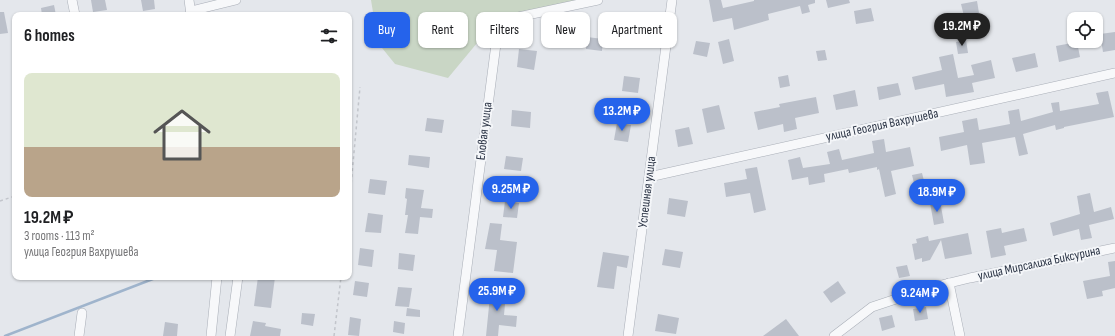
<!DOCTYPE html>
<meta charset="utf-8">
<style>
body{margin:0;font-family:"Sofia Sans Condensed",sans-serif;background:#f6f6f6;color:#202124;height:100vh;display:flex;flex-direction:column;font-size:15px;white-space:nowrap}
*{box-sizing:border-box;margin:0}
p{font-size:13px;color:#757577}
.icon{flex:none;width:22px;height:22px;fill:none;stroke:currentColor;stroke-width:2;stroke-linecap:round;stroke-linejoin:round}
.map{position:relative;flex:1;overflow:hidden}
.panel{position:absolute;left:12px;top:12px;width:340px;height:268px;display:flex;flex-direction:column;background:#fff;border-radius:8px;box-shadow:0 1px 3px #0004}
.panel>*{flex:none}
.banner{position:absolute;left:364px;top:12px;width:380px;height:36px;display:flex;gap:8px}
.tools{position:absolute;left:1067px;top:12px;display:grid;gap:8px}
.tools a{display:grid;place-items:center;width:36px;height:36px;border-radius:8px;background:#fff;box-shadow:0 1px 3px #0004;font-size:20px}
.price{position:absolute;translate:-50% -34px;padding:0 9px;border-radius:14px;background:#2563eb;color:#fff;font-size:13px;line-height:26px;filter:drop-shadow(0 1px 2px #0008)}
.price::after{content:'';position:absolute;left:50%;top:24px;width:12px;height:9px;margin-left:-6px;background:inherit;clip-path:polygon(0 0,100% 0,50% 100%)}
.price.selected{background:#222;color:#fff}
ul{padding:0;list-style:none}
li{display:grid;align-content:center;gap:8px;height:212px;padding:0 12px}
li span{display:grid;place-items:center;height:124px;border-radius:8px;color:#555}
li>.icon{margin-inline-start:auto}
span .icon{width:72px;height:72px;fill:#fffc;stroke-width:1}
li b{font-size:17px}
h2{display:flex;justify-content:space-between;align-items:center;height:48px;padding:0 12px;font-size:17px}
.pill{padding:0 14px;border-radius:8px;background:#fff;box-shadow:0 1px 3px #0004;font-size:14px;line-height:36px}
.pill.selected{background:#2563eb;color:#fff}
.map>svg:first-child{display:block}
</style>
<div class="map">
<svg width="1115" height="336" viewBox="0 0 1115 336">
<rect width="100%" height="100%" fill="#e4e7ec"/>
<polygon fill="#c9d6c5" points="371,0 592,0 487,31 448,78 395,64 378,43"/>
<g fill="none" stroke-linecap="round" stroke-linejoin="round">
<polyline stroke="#9fb4cc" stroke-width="2.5" points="5,336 158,277"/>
</g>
<g fill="#bbc0ca">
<polygon points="91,0 105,0 107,10 93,12"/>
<polygon points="141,0 154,0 155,9 143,11"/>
<polygon points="709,0 721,0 723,8 754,1 754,0 815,0 815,3 808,5 810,12 802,14 800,6 768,14 769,20 734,30 732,18 713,22"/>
<polygon points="826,0 849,0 850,3 828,8"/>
<polygon points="977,1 979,13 964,16 961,4"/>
<polygon points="54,5 56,15 42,15 41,8"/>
<polygon points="871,8 874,21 856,24 854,11"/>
<polygon points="0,12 4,12 8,33 0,34"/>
<polygon points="628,26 648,29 645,47 626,44"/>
<polygon points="1115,32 1115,50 1103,52 1100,34"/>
<polygon points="587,37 603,39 602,51 586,49"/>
<polygon points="729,39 734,61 723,64 718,42"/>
<polygon points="966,40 968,53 958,54 956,42"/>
<polygon points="696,41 710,43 707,57 693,54"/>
<polygon points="1077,42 1080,57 1059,62 1056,46"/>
<polygon points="519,49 537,51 534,70 517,67"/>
<polygon points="825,50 827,60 818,61 816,51"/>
<polygon points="1035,53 1038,67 1016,72 1012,58"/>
<polygon points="953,54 958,78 974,75 971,65 991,60 995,78 972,83 974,92 946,97 944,84 915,90 912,77 942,70 939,57"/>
<polygon points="788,75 790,86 780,88 778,77"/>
<polygon points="624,76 640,78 638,93 622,91"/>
<polygon points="898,83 901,95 879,100 877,87"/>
<polygon points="855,90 858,106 836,110 833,95"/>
<polygon points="1108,91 1114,117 1064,127 1064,128 1056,130 1055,125 1023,134 1028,154 1019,156 1015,137 982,143 985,163 970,165 967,145 941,151 939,137 964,132 962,121 977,118 979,130 1010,124 1008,111 1019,109 1021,121 1053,112 1051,103 1059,102 1060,111 1099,104 1096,93"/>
<polygon points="816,97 819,113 795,118 797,129 784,132 783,124 758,130 754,112 780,107 779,104"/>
<polygon points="719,105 725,129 707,133 702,109"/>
<polygon points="512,110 531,112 530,128 511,126"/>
<polygon points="427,118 444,120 442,133 425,131"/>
<polygon points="617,123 631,125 628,142 614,140"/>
<polygon points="689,127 693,144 678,147 675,130"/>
<polygon points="884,139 886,152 910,147 914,166 891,171 896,194 885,197 879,169 877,170 877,167 849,173 848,169 824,174 825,182 809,185 808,177 792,180 788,160 800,157 803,168 830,164 827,152 839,149 842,160 874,153 872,141"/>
<polygon points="409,155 430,157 429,168 408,165"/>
<polygon points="506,156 523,158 521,171 504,169"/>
<polygon points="757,167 766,210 754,213 750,193 726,197 724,183 747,179 745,169"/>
<polygon points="922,173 924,181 914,183 912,175"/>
<polygon points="370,179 387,181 385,195 368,193"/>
<polygon points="406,188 424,190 421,208 433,209 432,218 420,217 418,234 405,233 408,215 405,215 407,199 405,198"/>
<polygon points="1090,193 1094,212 1111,207 1114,219 1089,225 1092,238 1081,240 1079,229 1053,236 1050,223 1080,214 1077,196"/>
<polygon points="669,198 688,201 685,217 667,214"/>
<polygon points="505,201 519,203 517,218 503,217"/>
<polygon points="940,201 944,223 934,225 930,203"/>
<polygon points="368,213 383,215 381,233 365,232"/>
<polygon points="490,223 502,224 500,240 517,242 513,273 494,271 497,250 485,249"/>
<polygon points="1001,228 1002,233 1024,228 1027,241 1004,246 1006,255 991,258 986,231"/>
<polygon points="968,233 972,254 945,259 941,240 930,260 922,262 922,258 915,260 912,244 917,243 916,239 928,236 929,241"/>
<polygon points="360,248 374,250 372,267 358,265"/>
<polygon points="665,249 683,252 680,268 662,265"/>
<polygon points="603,252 629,256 627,268 617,266 614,289 597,287"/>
<polygon points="399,253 415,255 413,271 398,269"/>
<polygon points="1115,261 1115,288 1102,291 1103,296 1087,299 1083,281 1110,276 1108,262"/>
<polygon points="907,265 910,276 899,278 896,267"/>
<polygon points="258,277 275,277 271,308 254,306"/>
<polygon points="355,281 369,283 367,297 353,295"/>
<polygon points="838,281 846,293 831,303 823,292"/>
<polygon points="484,283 500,286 498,303 505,304 504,315 517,316 516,327 499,325 498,336 486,336 490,296 483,295"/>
<polygon points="398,287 412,288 409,307 395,306"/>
<polygon points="926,307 928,319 915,321 913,309"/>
<polygon points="407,308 420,310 420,317 406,316"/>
<polygon points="302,313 315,314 313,326 301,324"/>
<polygon points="658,314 679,318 676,334 655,331"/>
<polygon points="892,315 895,327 882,331 879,318"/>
<polygon points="350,317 361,319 359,336 348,335"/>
<polygon points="786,319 799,336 763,336"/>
<polygon points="253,321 266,323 265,326 281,329 280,336 250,336"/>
<polygon points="394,321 405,323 404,334 393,332"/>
<polygon points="165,322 178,324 177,336 163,336"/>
</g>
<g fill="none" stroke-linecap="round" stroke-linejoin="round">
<g stroke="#a9aeb7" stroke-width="10">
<g id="minor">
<polyline points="72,0 75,15"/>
<polyline points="189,0 191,15"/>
<polyline points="191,11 236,0"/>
<polyline points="649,177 1115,73"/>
<polyline points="949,283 960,336"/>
<polyline points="79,336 82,313"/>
<polyline points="211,336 217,277"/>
<polyline points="230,336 238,277"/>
<polyline points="458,336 499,21 598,0"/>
<polyline points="628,336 672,0"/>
<polyline points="834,336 872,307 929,288 970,278 1115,248"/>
</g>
</g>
<g stroke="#c2c5cb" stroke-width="1.5" stroke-dasharray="3 3" stroke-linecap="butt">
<polyline points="0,201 15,196"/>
<polyline points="349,207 360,87"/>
<polyline points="334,336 341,277"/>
</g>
<use href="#minor" stroke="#f7f8fa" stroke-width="9"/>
</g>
<g text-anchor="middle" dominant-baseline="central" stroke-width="4" stroke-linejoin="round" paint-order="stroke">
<g font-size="13" fill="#2b3445" stroke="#f4f6f9">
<text transform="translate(882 125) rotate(-12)">улица Геогрия Вахрушева</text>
<text transform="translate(484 131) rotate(-83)">Еловая улица</text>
<text transform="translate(647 192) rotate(-83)">Успешная улица</text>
<text transform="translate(1039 263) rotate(-12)">улица Мирсалиха Биксурина</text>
</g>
</g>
</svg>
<div class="tools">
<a><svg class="icon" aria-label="locate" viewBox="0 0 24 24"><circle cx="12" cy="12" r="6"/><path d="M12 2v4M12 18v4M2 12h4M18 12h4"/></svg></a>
</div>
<b class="price selected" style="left:962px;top:47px">19.2M ₽</b>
<b class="price" style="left:622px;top:132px">13.2M ₽</b>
<b class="price" style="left:511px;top:210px">9.25M ₽</b>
<b class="price" style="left:937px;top:213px">18.9M ₽</b>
<b class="price" style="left:497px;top:312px">25.9M ₽</b>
<b class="price" style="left:920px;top:314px">9.24M ₽</b>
<div class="banner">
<a class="pill selected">Buy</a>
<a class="pill">Rent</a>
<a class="pill">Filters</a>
<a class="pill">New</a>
<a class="pill">Apartment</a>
</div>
<section class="panel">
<h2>6 homes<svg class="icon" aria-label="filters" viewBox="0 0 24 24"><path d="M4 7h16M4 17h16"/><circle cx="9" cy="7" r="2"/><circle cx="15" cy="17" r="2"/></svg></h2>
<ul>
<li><span style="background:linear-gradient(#dfe7d0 60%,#b9a48a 0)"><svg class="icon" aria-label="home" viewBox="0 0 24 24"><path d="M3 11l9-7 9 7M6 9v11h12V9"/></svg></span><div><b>19.2M ₽</b><p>3 rooms · 113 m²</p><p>улица Геогрия Вахрушева</p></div></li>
</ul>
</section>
</div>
